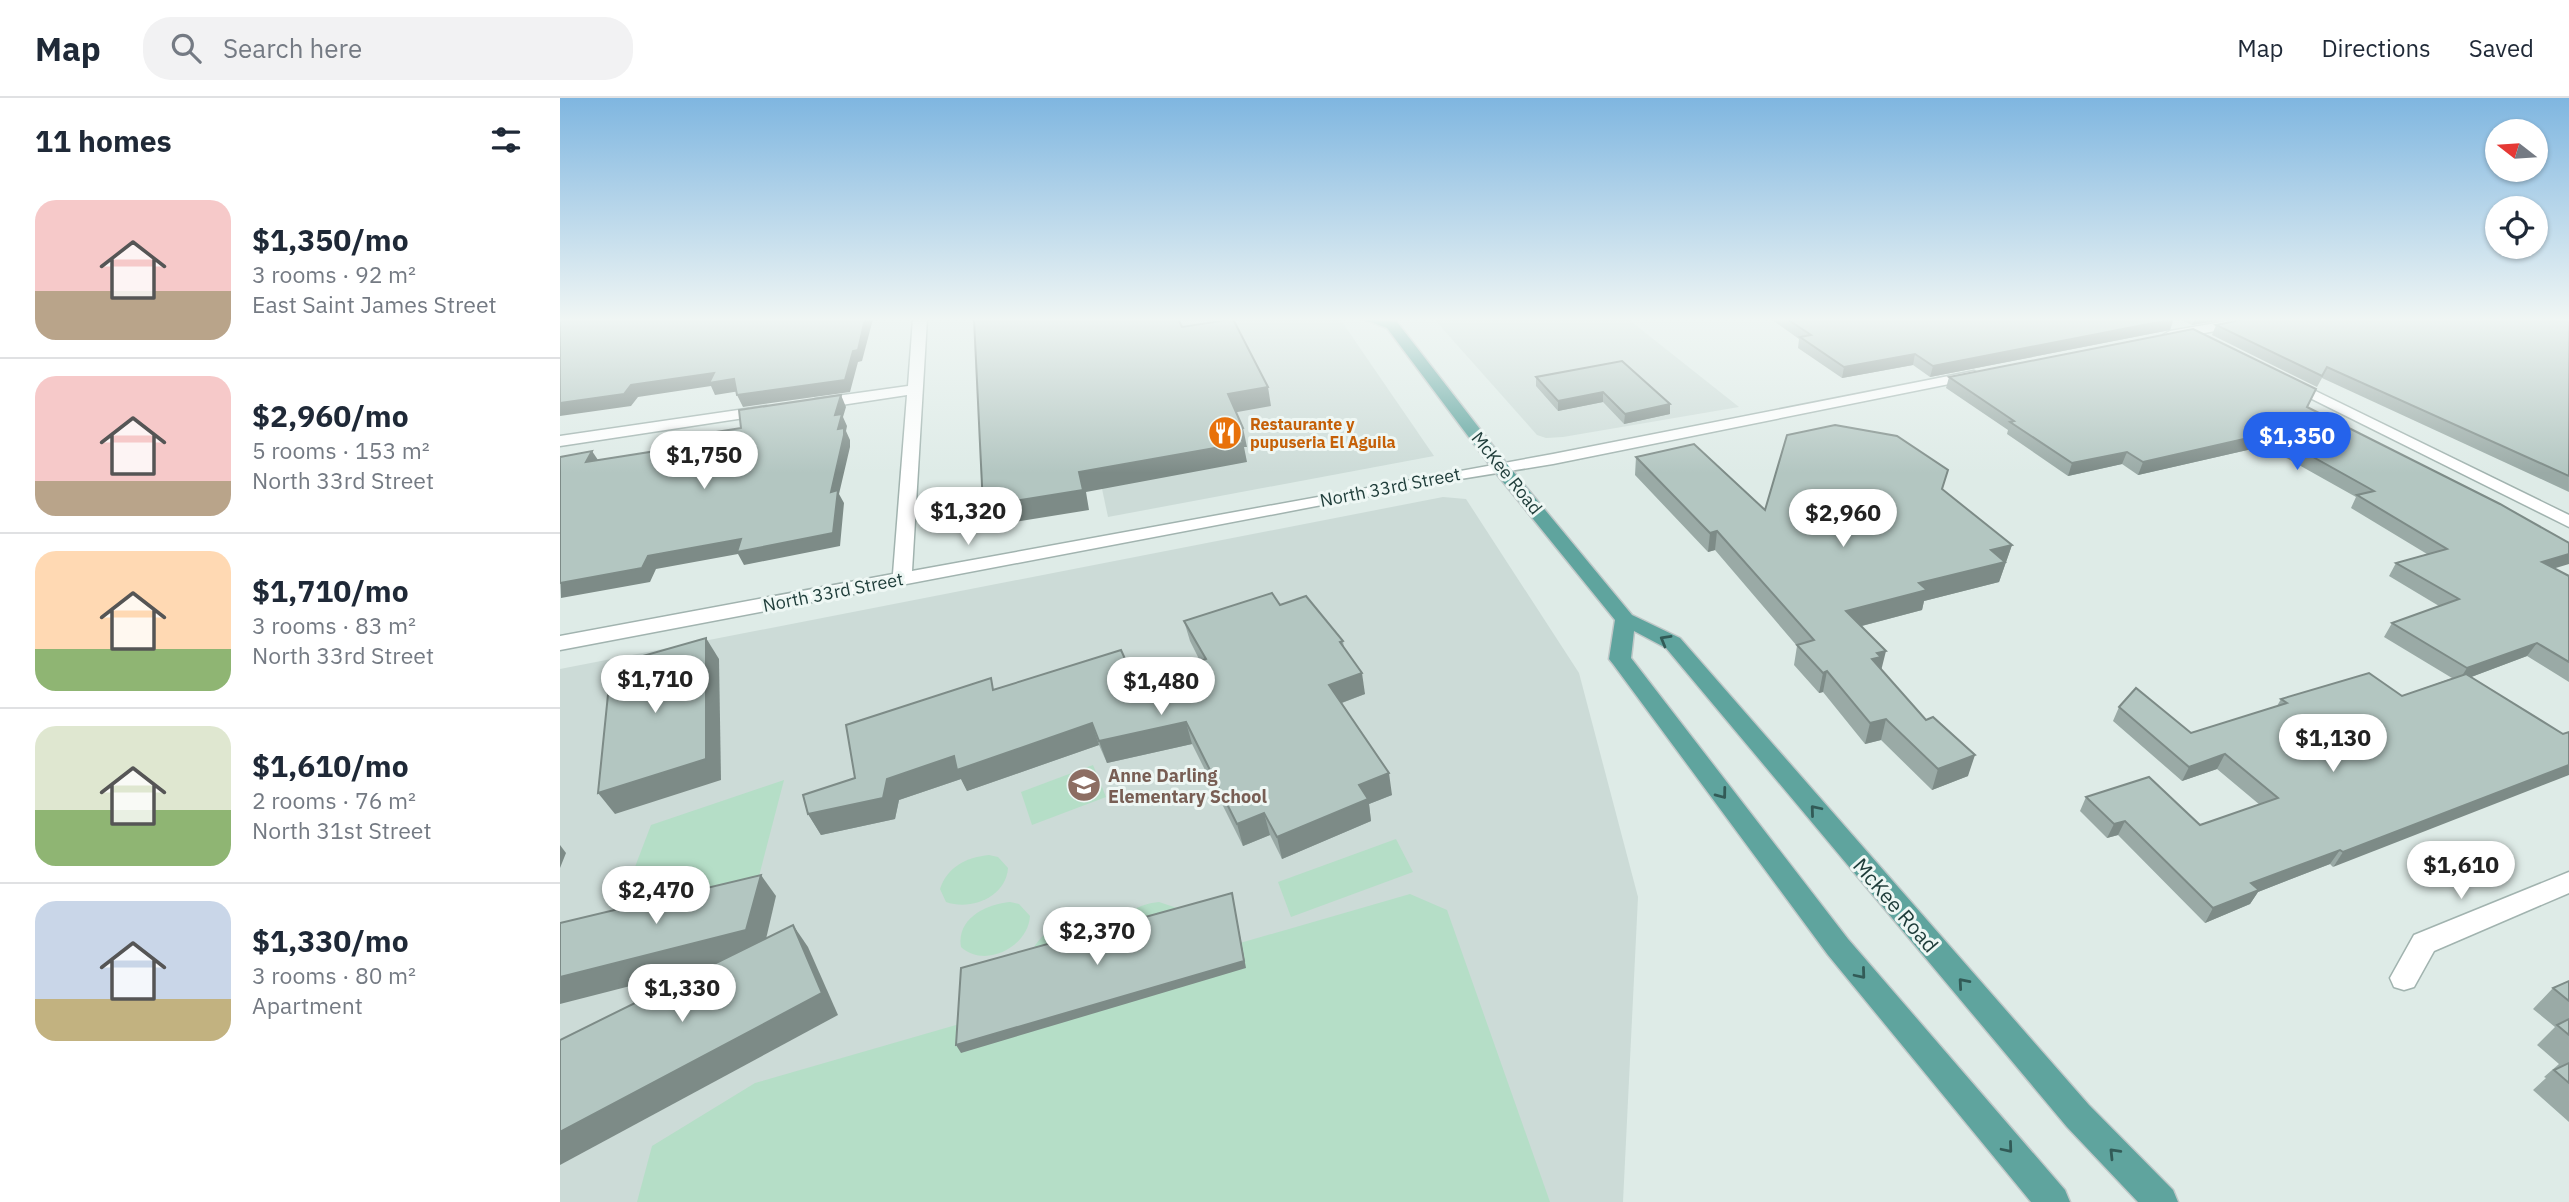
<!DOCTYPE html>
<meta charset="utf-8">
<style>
body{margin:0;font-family:"IBM Plex Sans",sans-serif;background:#f2f2f3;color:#1f2937;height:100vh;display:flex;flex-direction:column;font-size:26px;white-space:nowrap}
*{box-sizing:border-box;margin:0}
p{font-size:23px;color:#747a83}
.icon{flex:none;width:38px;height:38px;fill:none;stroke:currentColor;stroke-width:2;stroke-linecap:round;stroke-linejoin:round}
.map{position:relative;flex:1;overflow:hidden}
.panel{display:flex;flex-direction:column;background:#fff;width:560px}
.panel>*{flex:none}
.needle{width:46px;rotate:287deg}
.controls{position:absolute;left:1925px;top:21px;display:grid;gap:14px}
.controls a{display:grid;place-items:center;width:63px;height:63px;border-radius:50%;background:#fff;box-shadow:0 2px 5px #0004;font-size:35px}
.price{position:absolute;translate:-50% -60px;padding:0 16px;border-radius:24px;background:#fff;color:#222;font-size:23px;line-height:46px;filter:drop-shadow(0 2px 4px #0008)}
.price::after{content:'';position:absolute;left:50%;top:42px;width:21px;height:16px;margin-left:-10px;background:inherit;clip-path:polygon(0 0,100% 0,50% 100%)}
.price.current{background:#2563eb;color:#fff}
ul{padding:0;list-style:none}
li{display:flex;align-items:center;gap:21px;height:175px;padding:0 35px}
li+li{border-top:2px solid #e0e1e3}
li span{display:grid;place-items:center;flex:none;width:196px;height:140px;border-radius:21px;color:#555}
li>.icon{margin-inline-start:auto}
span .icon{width:84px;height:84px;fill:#fffc;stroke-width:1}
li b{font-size:30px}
h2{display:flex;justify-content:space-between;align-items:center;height:84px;padding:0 35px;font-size:30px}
header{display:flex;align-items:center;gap:42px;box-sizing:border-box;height:98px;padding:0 35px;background:#fff;border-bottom:2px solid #e0e1e3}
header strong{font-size:33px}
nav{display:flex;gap:38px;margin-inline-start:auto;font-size:24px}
.search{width:490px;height:63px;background:#f2f2f3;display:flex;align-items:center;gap:18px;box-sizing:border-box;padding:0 24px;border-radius:28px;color:#747a83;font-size:26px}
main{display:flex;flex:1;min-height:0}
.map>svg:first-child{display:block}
</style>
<header>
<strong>Map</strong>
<div class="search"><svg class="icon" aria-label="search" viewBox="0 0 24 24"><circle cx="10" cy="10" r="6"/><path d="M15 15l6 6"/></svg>Search here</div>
<nav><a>Map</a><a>Directions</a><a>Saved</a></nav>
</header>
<main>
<section class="panel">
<h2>11 homes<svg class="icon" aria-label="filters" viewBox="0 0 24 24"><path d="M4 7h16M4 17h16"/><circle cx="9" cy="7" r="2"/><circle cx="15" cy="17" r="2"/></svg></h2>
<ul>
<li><span style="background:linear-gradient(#f6c9c9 65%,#b9a48a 0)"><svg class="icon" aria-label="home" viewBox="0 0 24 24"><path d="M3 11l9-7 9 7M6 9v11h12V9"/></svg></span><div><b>$1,350/mo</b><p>3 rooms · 92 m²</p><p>East Saint James Street</p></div></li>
<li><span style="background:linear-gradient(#f6c9c9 75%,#b9a48a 0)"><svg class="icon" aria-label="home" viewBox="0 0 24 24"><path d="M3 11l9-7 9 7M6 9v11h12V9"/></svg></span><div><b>$2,960/mo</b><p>5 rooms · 153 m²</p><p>North 33rd Street</p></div></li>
<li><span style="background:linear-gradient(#ffd9b3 70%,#8fb573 0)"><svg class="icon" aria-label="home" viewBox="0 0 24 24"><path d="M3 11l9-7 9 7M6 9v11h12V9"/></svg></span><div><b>$1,710/mo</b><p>3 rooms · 83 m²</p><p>North 33rd Street</p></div></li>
<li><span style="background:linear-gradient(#dfe7d0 60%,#8fb573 0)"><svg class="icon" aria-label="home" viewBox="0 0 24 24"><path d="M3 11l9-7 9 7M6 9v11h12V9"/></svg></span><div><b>$1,610/mo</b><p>2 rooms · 76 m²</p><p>North 31st Street</p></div></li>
<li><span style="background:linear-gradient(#c9d6e8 70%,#c2b280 0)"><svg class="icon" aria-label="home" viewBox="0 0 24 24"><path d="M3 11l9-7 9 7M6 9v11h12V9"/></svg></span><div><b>$1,330/mo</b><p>3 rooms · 80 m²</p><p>Apartment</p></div></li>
</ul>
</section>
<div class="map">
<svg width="2009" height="1104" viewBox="0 0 2009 1104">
<rect width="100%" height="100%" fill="#deebe7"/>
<g fill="#ccdbd7">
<polygon points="506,221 780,221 874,358 548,419"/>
<polygon points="874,221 1068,221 1179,309 1003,339 986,340 977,337"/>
<polygon points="883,399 906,401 1019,575 1078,799 1063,1104 0,1104 0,571"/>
</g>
<g fill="#b5dec7">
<polygon points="533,667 546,699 472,727 461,694"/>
<polygon points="224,682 198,782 57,816 91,727"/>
<polygon points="836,741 853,774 731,819 718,784"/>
<path d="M429,757l9,2 10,11c-2,29 -37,43 -62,34l-6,-13c7,-22 27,-32 49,-34z"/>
<polygon points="850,796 887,812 990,1104 77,1104 92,1048 195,985"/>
<path d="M450,804l9,2 11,12c-2,31 -45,53 -69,31 -5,-28 25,-43 49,-45z"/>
<path d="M599,804l18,6 4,7 -66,15c10,-18 24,-26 44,-28z"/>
<path d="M520,823l17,6 4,8 -68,14c10,-18 26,-26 47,-28z"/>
</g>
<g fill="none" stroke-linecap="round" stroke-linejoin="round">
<g stroke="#a1b3af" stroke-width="3">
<g id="street">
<polygon points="353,221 367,221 352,473 993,356 1414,273 1421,277 1414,281 993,366 888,383 0,552 0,538 333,476 347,297 255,311 247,306 255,301 348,288"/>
<polygon points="1679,221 1708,221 1701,225 1610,241 1603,237 1610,233"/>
<polygon points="1729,280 2009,417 2009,429 1724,287 1722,284"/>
<polygon points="206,308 211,310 211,316 0,348 0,338"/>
<polygon points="2009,774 2009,795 1874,853 1854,889 1844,892 1834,889 1830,880 1854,837"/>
</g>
</g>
<g stroke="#c0c8c8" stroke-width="3">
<polygon id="primary" points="803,221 837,224 947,366 1072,517 1120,540 1529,1007 1613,1092 1618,1104 1578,1104 1507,1029 1106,550 1074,533 1071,560 1288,841 1505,1092 1510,1104 1471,1104 1268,857 1053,566 1049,561 1055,522 935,374 827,230"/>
</g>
<use href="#street" fill="#fff" fill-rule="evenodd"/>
<use href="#primary" fill="#5fa49e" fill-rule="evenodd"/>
</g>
<g fill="#9aaaa6">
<polygon points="1211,221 1613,221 1610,232 1370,279 1353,267 1282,280 1238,250 1239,241"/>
<polygon points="1619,221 1668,221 1632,227"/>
<polygon points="2009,221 2009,394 1762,280 1757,289 1652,237 1656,227"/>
<polygon points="976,279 1110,306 1110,316 1064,326 1043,304 998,313 976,288"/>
<polygon points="1389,279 1747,309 1995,471 2009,478 2009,584 1967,558 1911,579 1773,769 1770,766 1698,794 1690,806 1645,825 1558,737 1547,740 1520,713 1526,699 1640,727 1700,707 1657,671 1622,683 1553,623 1559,609 1631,635 1717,608 1721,601 1842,598 1892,580 1824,539 1832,525 1879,508 1829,478 1836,465 1867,456 1791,410 1796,399 1705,348 1578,377 1562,366 1508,378 1447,336 1448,332 1386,290"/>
<polygon points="1076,359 1205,412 1452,447 1439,484 1364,503 1362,512 1302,528 1322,572 1408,678 1372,692 1321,642 1305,646 1263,594 1259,595 1234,567 1237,548 1155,452 1148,454 1075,377"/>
<polygon points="720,507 783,543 784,550 805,596 782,605 832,697 809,706 811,723 722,761 710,737 683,748 632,646 547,665 539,647 407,693 401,681 339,702 335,721 261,737 248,716 295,680 435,591 576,585 640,563 630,543 624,523"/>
<polygon points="2009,883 2009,1024 1973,992 1986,980 1984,979 1999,966 1977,947 1995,929 1973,911 1993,890"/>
</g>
<g fill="#7d8b87">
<polygon points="305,221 313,221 302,263 298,264 290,294 183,309 177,297 293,253"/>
<polygon points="1614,221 1610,232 1370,279 1373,268"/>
<polygon points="1635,221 1668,221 1632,227"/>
<polygon points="1355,256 1353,267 1282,280 1284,269"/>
<polygon points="154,275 174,281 180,293 155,297 151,288 78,299 71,308 0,318 0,305 71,287"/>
<polygon points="708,289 711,308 672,315 668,296"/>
<polygon points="1043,294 1043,304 998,313 998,303"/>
<polygon points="281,297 286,309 283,319 287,328 286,333 290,342 290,349 279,396 284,405 280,448 184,467 178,456 96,471 90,484 1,500 0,474 88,458 271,394 278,331 275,317"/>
<polygon points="1110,306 1110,316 1064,326 1065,316"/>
<polygon points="683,330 687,349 684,349 687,364 526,394 529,412 430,428 423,408 519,374"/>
<polygon points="1710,335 1705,348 1578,377 1583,364"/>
<polygon points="32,353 40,365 26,364"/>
<polygon points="1567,354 1562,366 1508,378 1512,365"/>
<polygon points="1157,433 1155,452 1148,454 1150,435"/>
<polygon points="1452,447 1439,484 1364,503 1362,512 1282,533 1286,513 1359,485 1431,452"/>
<polygon points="2009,456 2009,466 1973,477 1982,464"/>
<polygon points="146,540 159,561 161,682 55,716 38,695"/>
<polygon points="1977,545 1967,558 1898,584 1907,570"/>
<polygon points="1326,553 1321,573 1312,561 1317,555"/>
<polygon points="1267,573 1263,594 1259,595 1263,575"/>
<polygon points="802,575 805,596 773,608 769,587"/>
<polygon points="1326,621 1321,642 1305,646 1310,625"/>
<polygon points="626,624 632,646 547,665 539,643"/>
<polygon points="532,625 539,647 407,693 401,681 339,702 335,721 261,737 248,716 327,681 394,658"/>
<polygon points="1665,656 1657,671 1622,683 1629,669"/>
<polygon points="1415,657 1408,678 1372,692 1378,671"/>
<polygon points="2009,667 2009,677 1773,769 1783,754"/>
<polygon points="829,675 832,697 809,706 811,723 722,761 717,739 799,687"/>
<polygon points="704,715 710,737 683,748 677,726"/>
<polygon points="1565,723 1558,737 1547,740 1554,726"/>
<polygon points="0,747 6,755 0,770"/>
<polygon points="1780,752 1770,766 1698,794 1690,806 1645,825 1653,810 1691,785"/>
<polygon points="201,777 216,798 203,854 0,906 0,879"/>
<polygon points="672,795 686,870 401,955 396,947"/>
<polygon points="233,827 248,849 278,917 0,1067 0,1034"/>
</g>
<g fill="#b3c6c1" stroke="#7d8b87" stroke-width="2">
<polygon points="0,221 305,221 298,252 293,253 285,282 177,297 174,281 149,285 154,275 71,287 64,296 0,305"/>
<polygon points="414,221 618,221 622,229 673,221 708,289 668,296 683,330 677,331 683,345 519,374 523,392 423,408"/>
<polygon points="1227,221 1614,221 1373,268 1355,256 1284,269 1240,239 1251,237"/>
<polygon points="1686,221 2009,221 2009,378 1767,269 1762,278 1656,227"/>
<polygon points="1633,231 1756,291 1747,309 1940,406 2009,445 2009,456 1982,464 2009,478 2009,564 1977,545 1907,570 1832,525 1899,501 1836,465 1887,451 1797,397 1814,393 1710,335 1583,364 1567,354 1512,365 1450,324 1454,323 1389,279"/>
<polygon points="1062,263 1110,306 1065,316 1043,294 998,303 976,279"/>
<polygon points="281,297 275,317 282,316 278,331 284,330 284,337 271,394 278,392 273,435 177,454 181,441 88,458 82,470 0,485 0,359 32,353 26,364 102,352 107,342 181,330 179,312"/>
<polygon points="1275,327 1337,338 1388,372 1382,391 1452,447 1431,452 1445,464 1359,485 1367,492 1286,513 1326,553 1317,555 1321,559 1312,561 1366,622 1373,619 1415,657 1378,671 1326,621 1310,625 1267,573 1263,575 1237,547 1254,542 1157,433 1150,435 1076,359 1134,346 1205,412 1227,337"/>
<polygon points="712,495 720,507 746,498 783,543 780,544 802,575 769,587 829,675 799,687 808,701 717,739 704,715 677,726 626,624 539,643 532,625 397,672 394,658 327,681 323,700 248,716 243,697 295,680 286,627 431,580 433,592 561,552 576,585 646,561 624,523"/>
<polygon points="146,540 146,661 38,695 51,567"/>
<polygon points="1809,575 1842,598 1906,576 2003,636 2009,634 2009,667 1783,754 1780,752 1691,785 1699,792 1653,810 1565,723 1554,726 1526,699 1589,679 1640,727 1718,700 1665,656 1629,669 1559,609 1576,590 1631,635 1727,605 1721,601"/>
<polygon points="201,777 186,832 0,879 0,825"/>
<polygon points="672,795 684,863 396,947 401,870"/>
<polygon points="233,827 262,895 0,1034 0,942"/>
<polygon points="2009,883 2009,903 1993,890"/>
<polygon points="2009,921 2009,937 1997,927"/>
<polygon points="2009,965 2009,985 1994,972"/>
</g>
<defs><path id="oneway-chevron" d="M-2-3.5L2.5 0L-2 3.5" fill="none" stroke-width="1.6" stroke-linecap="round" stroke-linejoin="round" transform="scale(1.75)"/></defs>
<g stroke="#325b57">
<use href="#oneway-chevron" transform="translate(1105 542) rotate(-150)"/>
<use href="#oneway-chevron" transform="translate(1162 696) rotate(53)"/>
<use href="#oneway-chevron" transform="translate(1255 712) rotate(-130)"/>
<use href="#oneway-chevron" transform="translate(1301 876) rotate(50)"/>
<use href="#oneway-chevron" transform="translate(1403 885) rotate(-131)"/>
<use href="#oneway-chevron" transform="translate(1448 1050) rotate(50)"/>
<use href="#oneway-chevron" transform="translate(1554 1055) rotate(-134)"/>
</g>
<linearGradient id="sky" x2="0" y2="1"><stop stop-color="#7fb6e0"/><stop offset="0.59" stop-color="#f0f6f4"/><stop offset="1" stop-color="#f0f6f4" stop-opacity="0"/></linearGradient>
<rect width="2009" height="375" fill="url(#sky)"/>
<defs>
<g id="restaurant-disc" transform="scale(1.75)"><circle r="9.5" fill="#e8710a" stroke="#eef7f4"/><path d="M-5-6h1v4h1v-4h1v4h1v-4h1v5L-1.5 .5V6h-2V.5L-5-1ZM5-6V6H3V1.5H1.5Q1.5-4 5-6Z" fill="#fff"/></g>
<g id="school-disc" transform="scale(1.75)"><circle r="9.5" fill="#8d6e63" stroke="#eef7f4"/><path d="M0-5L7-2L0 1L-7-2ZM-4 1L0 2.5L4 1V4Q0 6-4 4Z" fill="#fff"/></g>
</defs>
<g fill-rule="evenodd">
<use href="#restaurant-disc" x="665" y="335"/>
<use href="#school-disc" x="524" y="687"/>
</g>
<g text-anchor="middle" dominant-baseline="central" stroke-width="6" stroke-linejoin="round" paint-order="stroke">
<g font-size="16" font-weight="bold" fill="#c56008" stroke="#eef7f4" text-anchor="start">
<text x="690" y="326">Restaurante y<tspan x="690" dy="18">pupuseria El Aguila</tspan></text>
</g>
<g font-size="18" fill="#1e3c39" stroke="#eef7f4">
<text transform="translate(947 375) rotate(51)">McKee Road</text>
<text transform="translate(830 389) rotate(-11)">North 33rd Street</text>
<text transform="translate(273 494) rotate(-11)">North 33rd Street</text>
</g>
<g font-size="18" font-weight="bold" fill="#785e54" stroke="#eef7f4" text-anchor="start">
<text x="548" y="677">Anne Darling<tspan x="548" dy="21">Elementary School</tspan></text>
</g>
<g font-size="21" fill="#1e3c39" stroke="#eef7f4">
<text transform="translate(1336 807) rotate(49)">McKee Road</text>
</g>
</g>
</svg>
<div class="controls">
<a><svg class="needle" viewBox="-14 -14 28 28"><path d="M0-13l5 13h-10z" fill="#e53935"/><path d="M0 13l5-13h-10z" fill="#747a83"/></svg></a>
<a><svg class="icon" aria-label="locate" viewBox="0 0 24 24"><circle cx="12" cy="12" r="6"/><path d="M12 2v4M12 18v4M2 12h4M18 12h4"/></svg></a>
</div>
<b class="price current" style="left:1737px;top:374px">$1,350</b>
<b class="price" style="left:144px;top:393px">$1,750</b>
<b class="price" style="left:408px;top:449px">$1,320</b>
<b class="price" style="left:1283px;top:451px">$2,960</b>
<b class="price" style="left:95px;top:617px">$1,710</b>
<b class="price" style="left:601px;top:619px">$1,480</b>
<b class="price" style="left:1773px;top:676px">$1,130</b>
<b class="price" style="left:1901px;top:803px">$1,610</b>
<b class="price" style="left:96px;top:828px">$2,470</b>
<b class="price" style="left:537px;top:869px">$2,370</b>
<b class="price" style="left:122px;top:926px">$1,330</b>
</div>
</main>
